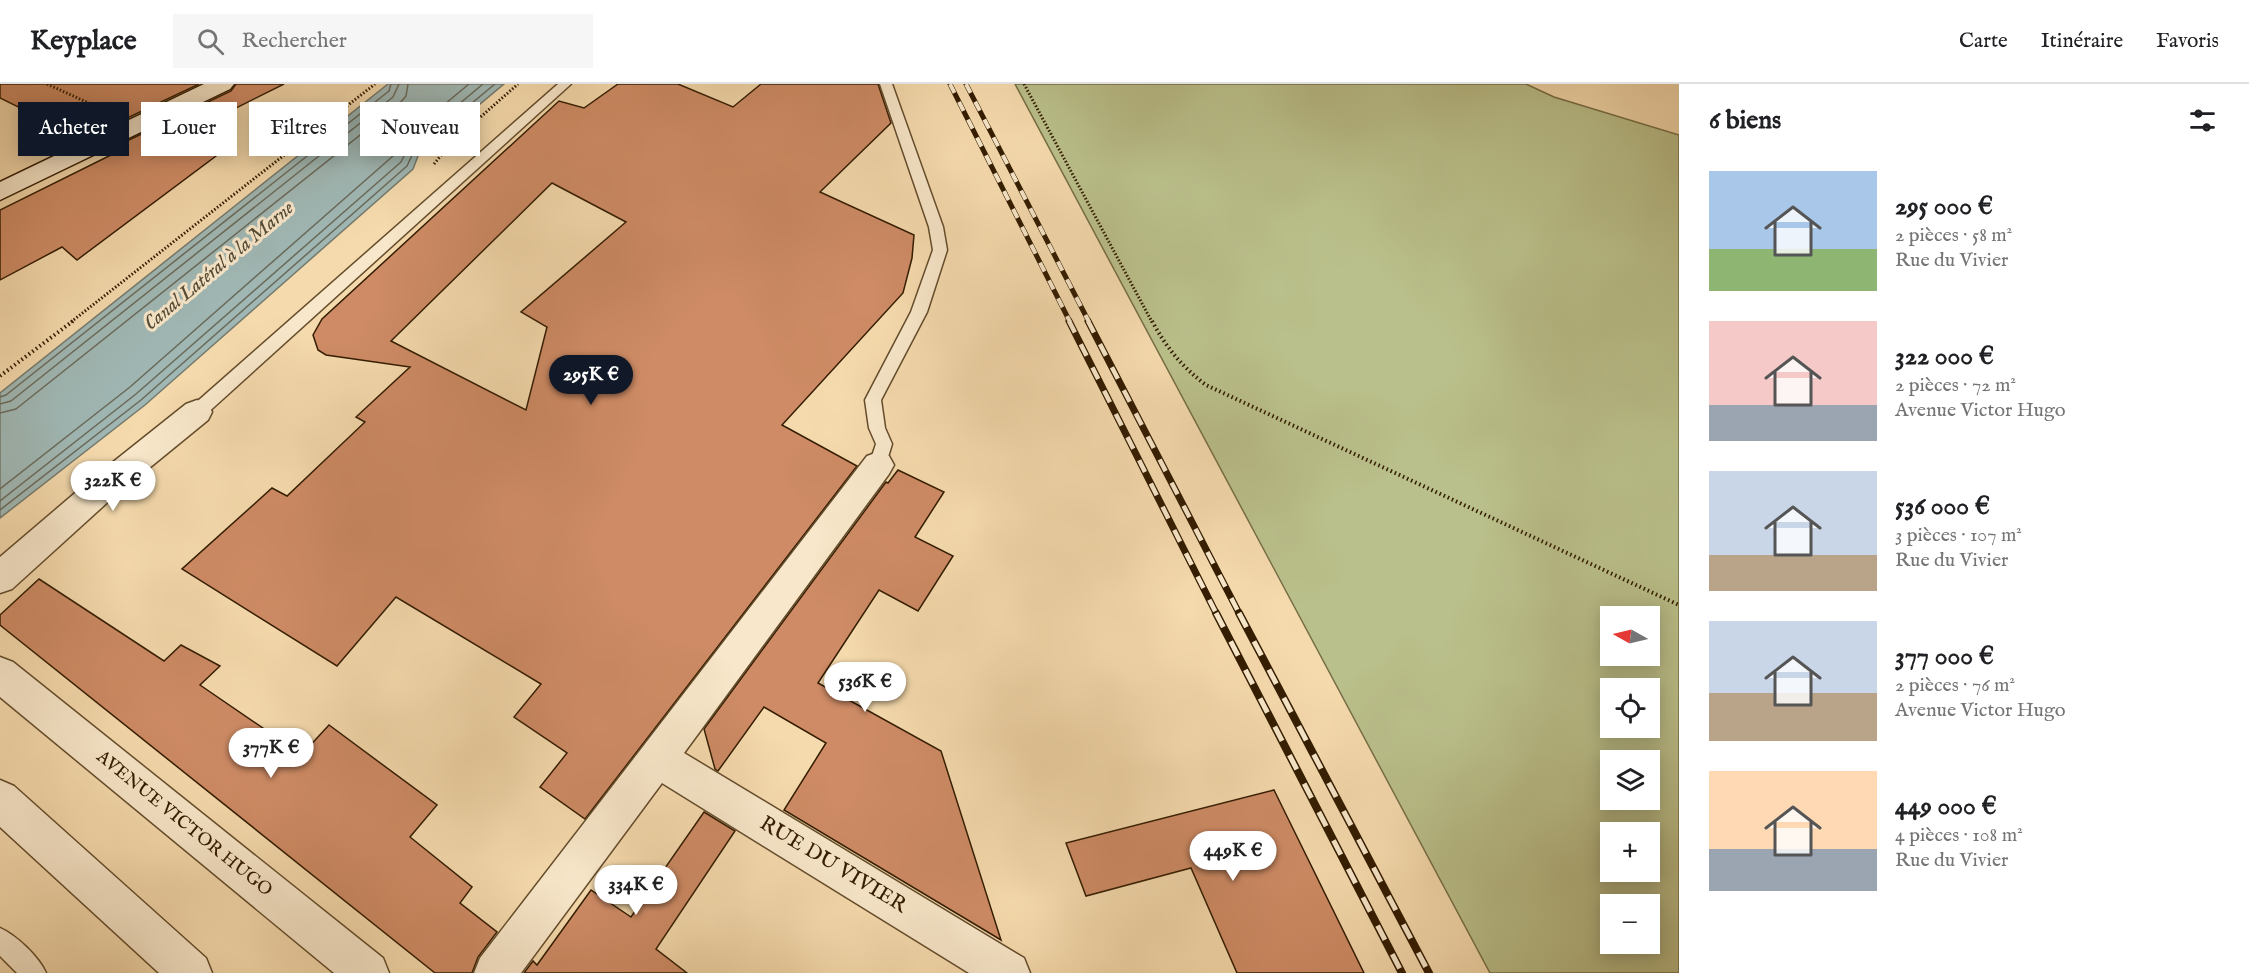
<!DOCTYPE html>
<html lang="fr">
<meta charset="utf-8">
<style>
body{margin:0;font-family:"IM FELL English",serif;background:#f6f6f6;color:#202124;height:100vh;display:flex;flex-direction:column;font-size:22px;white-space:nowrap}
*{box-sizing:border-box;margin:0}
p{font-size:20px;color:#757577}
.icon{flex:none;width:33px;height:33px;fill:none;stroke:currentColor;stroke-width:2;stroke-linecap:round;stroke-linejoin:round}
.map{position:relative;flex:1;overflow:hidden}
.details{display:flex;flex-direction:column;background:#fff;width:570px}
.details>*{flex:none}
.top-card{position:absolute;left:18px;top:18px;width:570px;height:54px;display:flex;gap:12px}
.needle{width:39px;rotate:278deg}
.fabs{position:absolute;left:1600px;top:522px;display:grid;gap:12px}
.fabs a{display:grid;place-items:center;width:60px;height:60px;border-radius:0px;background:#fff;box-shadow:0 3px 15px #0003;font-size:30px}
.price{position:absolute;translate:-50% -51px;padding:0 14px;border-radius:21px;background:#fff;color:#222;font-size:20px;line-height:39px;filter:drop-shadow(0 2px 3px #0008)}
.price::after{content:'';position:absolute;left:50%;top:36px;width:18px;height:14px;margin-left:-9px;background:inherit;clip-path:polygon(0 0,100% 0,50% 100%)}
.price.active{background:#111827;color:#fff}
ul{padding:0;list-style:none}
li{display:flex;align-items:center;gap:18px;height:150px;padding:0 30px}
li span{display:grid;place-items:center;flex:none;width:168px;height:120px;border-radius:0px;color:#555}
li>.icon{margin-inline-start:auto}
span .icon{width:72px;height:72px;fill:#fffc;stroke-width:1}
li b{font-size:26px}
h2{display:flex;justify-content:space-between;align-items:center;height:72px;padding:0 30px;font-size:26px}
.chip{padding:0 21px;border-radius:0px;background:#fff;box-shadow:0 3px 15px #0003;font-size:21px;line-height:54px}
.chip.active{background:#111827;color:#fff}
header{display:flex;align-items:center;gap:36px;box-sizing:border-box;height:84px;padding:0 30px;background:#fff;border-bottom:2px solid #e0e0e0}
header strong{font-size:28px}
nav{display:flex;gap:33px;margin-inline-start:auto;font-size:21px}
.search{width:420px;height:54px;background:#f6f6f6;display:flex;align-items:center;gap:15px;box-sizing:border-box;padding:0 21px;border-radius:0px;color:#757577;font-size:22px}
main{display:flex;flex:1;min-height:0}
.map>svg:first-child{display:block}
</style>
<header>
<strong>Keyplace</strong>
<div class="search"><svg class="icon" aria-label="search" viewBox="0 0 24 24"><circle cx="10" cy="10" r="6"/><path d="M15 15l6 6"/></svg>Rechercher</div>
<nav><a>Carte</a><a>Itinéraire</a><a>Favoris</a></nav>
</header>
<main>
<div class="map">
<svg width="1679" height="889" viewBox="0 0 1679 889">
<rect width="100%" height="100%" fill="#f5daad"/>
<filter id="stains"><feTurbulence type="fractalNoise" baseFrequency=".00333" numOctaves="4"/><feColorMatrix values="0 0 0 0 .2 0 0 0 0 .09 0 0 0 0 .02 0 0 0 .5 -.17"/></filter>
<radialGradient id="worn" r=".72"><stop offset=".6" stop-color="#630" stop-opacity="0"/><stop offset="1" stop-color="#630" stop-opacity=".3"/></radialGradient>
<path fill="#bac08b" stroke="#766e46" stroke-width="1.5" fill-rule="evenodd" d="M1015,0h511l28,13 125,38v838h-189zM1611,532h39v40h-39zM1611,604h39v40h-39zM1611,676h39v40h-39zM1611,748h39v40h-39zM1611,820h39v40h-39z"/>
<polygon fill="#a0b8b5" stroke="#747a6d" stroke-width="1.5" points="388,0 504,0 418,72 413,85 145,321 0,434 0,309"/>
<g fill="none" stroke-linecap="round" stroke-linejoin="round">
<g stroke="#6a6a5a" stroke-width="1.5">
<polyline points="0,313 6,311 389,7 391,0"/>
<polyline points="0,320 11,317 393,13 399,0"/>
<polyline points="0,329 16,325 399,20 406,12 408,0"/>
<polyline points="0,405 130,303 393,72 403,55 469,0"/>
<polyline points="0,417 136,310 401,78 409,62 483,0"/>
<polyline points="0,426 141,316 407,82 414,67 495,0"/>
</g>
</g>
<g fill="#ce8b65" stroke="#331c00" stroke-width="1.5" fill-rule="evenodd">
<polygon points="0,0 199,0 83,55 0,14"/>
<polygon points="236,0 284,0 190,47 220,69 77,176 62,163 0,196 0,126 113,70 106,67 231,7"/>
<path d="M618,0h60l55,23 28,-23h117l13,39 -71,69 94,43 -2,23 -9,35 -121,132 75,41 -272,353 -45,-32 27,-34 -53,-36 27,-33 -145,-87 -59,69 -155,-97 90,-81 15,8 78,-74 -9,-5 54,-50 -84,-12 -8,-5 -5,-15 9,-16 237,-218 25,7zM552,99l74,39 -105,90 26,15 -21,83 -135,-69z"/>
<polygon points="898,386 944,408 915,453 953,472 918,527 879,506 818,599 941,667 1001,856 784,726 826,659 764,623 718,687 715,685 704,645 886,398 888,399"/>
<polygon points="39,495 164,577 181,561 220,582 200,601 276,653 280,648 305,667 329,641 437,721 410,753 472,803 460,819 497,848 478,873 472,889 435,889 0,541 0,531"/>
<polygon points="1274,706 1364,889 1237,889 1191,784 1086,812 1066,759"/>
<polygon points="704,728 735,747 656,865 687,889 524,889 533,877 537,881 591,806 631,833"/>
</g>
<g fill="none" stroke-linecap="round" stroke-linejoin="round">
<g stroke="#644c2b" stroke-width="3">
<g id="service">
<polygon points="558,0 571,0 203,333 191,333 189,328 191,323"/>
<polygon points="880,0 892,0 943,143 947,166 927,228 881,316 885,344 892,360 884,386 872,386 869,381 876,360 869,344 865,316 911,228 933,166 929,143"/>
<path d="M0,844c16,7 39,29 46,45h-29l-17,-17z"/>
</g>
</g>
<g stroke="#644c2b" stroke-width="3">
<g id="minor">
<polygon points="197,316 208,320 212,328 208,336 110,416 12,505 0,509 0,473 88,398 186,320"/>
<polygon points="878,368 889,372 894,381 889,390 684,669 1024,874 1030,889 969,889 662,699 521,889 474,889 480,874 867,372"/>
</g>
</g>
<g stroke="#644c2b" stroke-width="3">
<g id="tertiary">
<polygon points="0,573 13,578 383,874 389,889 334,889 0,613"/>
<polygon points="0,696 14,702 206,874 212,889 159,889 0,743"/>
</g>
</g>
<g stroke="#331c00" stroke-width="3">
<polygon id="secondary" points="204,0 234,0 230,5 0,116 0,98"/>
</g>
<g stroke="#331c00" stroke-width="3" stroke-dasharray="1.5 2" stroke-linecap="butt">
<polyline points="47,0 104,26"/>
<polyline points="1024,0 1152,238"/>
<polyline points="434,80 451,59 518,0"/>
<polyline points="71,238 375,0"/>
</g>
<g stroke="#331c00" stroke-width="4" stroke-dasharray="1.5 3" stroke-linecap="butt">
<path d="M1152,237c14,26 30,46 54,64l473,220"/>
<polyline points="0,292 73,237"/>
</g>
<use href="#service" fill="#f8e7ca" fill-rule="evenodd"/>
<use href="#minor" fill="#f8e7ca" fill-rule="evenodd"/>
<use href="#tertiary" fill="#f8e7ca" fill-rule="evenodd"/>
<use href="#secondary" fill="#f8e7ca" fill-rule="evenodd"/>
<g stroke="#331c00" stroke-width="5">
<g id="rail-far2">
<polyline points="950,0 1070,238"/>
<polyline points="966,0 1089,238"/>
</g>
</g>
<g stroke="#331c00" stroke-width="7">
<g id="rail-far1">
<polyline points="1069,237 1217,531"/>
<polyline points="1088,237 1240,531"/>
</g>
</g>
<g stroke="#331c00" stroke-width="8">
<g id="rail">
<polyline points="1216,529 1402,889"/>
<polyline points="1239,529 1429,889"/>
</g>
</g>
<use href="#rail-far2" stroke="#f8e7ca" stroke-width="4" stroke-dasharray="10" stroke-linecap="butt"/>
<use href="#rail-far1" stroke="#f8e7ca" stroke-width="4.5" stroke-dasharray="13" stroke-linecap="butt"/>
<use href="#rail" stroke="#f8e7ca" stroke-width="5" stroke-dasharray="16" stroke-linecap="butt"/>
</g>
<g text-anchor="middle" dominant-baseline="central" stroke-width="6" stroke-linejoin="round" paint-order="stroke">
<g font-size="18" fill="#331c00" stroke="#f8e7ca">
<text transform="translate(184 740) rotate(39)">AVENUE VICTOR HUGO</text>
</g>
<g font-size="20" font-style="italic" fill="#544b36" stroke="#f8e7ca">
<text transform="translate(219 182) rotate(-40)">Canal Latéral à la Marne</text>
</g>
<g font-size="21" fill="#331c00" stroke="#f8e7ca">
<text transform="translate(833 781) rotate(31)">RUE DU VIVIER</text>
</g>
</g>
<rect width="100%" height="100%" filter="url(#stains)"/>
<rect width="100%" height="100%" fill="url(#worn)"/>
</svg>
<div class="fabs">
<a><svg class="needle" viewBox="-14 -14 28 28"><path d="M0-13l5 13h-10z" fill="#e53935"/><path d="M0 13l5-13h-10z" fill="#757577"/></svg></a>
<a><svg class="icon" aria-label="locate" viewBox="0 0 24 24"><circle cx="12" cy="12" r="6"/><path d="M12 2v4M12 18v4M2 12h4M18 12h4"/></svg></a>
<a><svg class="icon" aria-label="layers" viewBox="0 0 24 24"><path d="M12 4l9 5-9 5-9-5zM3 14l9 5 9-5"/></svg></a>
<a>+</a>
<a>−</a>
</div>
<b class="price active" style="left:591px;top:322px">295K €</b>
<b class="price" style="left:113px;top:428px">322K €</b>
<b class="price" style="left:865px;top:629px">536K €</b>
<b class="price" style="left:271px;top:695px">377K €</b>
<b class="price" style="left:1233px;top:798px">449K €</b>
<b class="price" style="left:636px;top:832px">334K €</b>
<div class="top-card">
<a class="chip active">Acheter</a>
<a class="chip">Louer</a>
<a class="chip">Filtres</a>
<a class="chip">Nouveau</a>
</div>
</div>
<section class="details">
<h2>6 biens<svg class="icon" aria-label="filters" viewBox="0 0 24 24"><path d="M4 7h16M4 17h16"/><circle cx="9" cy="7" r="2"/><circle cx="15" cy="17" r="2"/></svg></h2>
<ul>
<li><span style="background:linear-gradient(#a9c7e8 65%,#8fb573 0)"><svg class="icon" aria-label="home" viewBox="0 0 24 24"><path d="M3 11l9-7 9 7M6 9v11h12V9"/></svg></span><div><b>295 000 €</b><p>2 pièces · 58 m²</p><p>Rue du Vivier</p></div></li>
<li><span style="background:linear-gradient(#f6c9c9 70%,#9aa5b1 0)"><svg class="icon" aria-label="home" viewBox="0 0 24 24"><path d="M3 11l9-7 9 7M6 9v11h12V9"/></svg></span><div><b>322 000 €</b><p>2 pièces · 72 m²</p><p>Avenue Victor Hugo</p></div></li>
<li><span style="background:linear-gradient(#c9d6e8 70%,#b9a48a 0)"><svg class="icon" aria-label="home" viewBox="0 0 24 24"><path d="M3 11l9-7 9 7M6 9v11h12V9"/></svg></span><div><b>536 000 €</b><p>3 pièces · 107 m²</p><p>Rue du Vivier</p></div></li>
<li><span style="background:linear-gradient(#c9d6e8 60%,#b9a48a 0)"><svg class="icon" aria-label="home" viewBox="0 0 24 24"><path d="M3 11l9-7 9 7M6 9v11h12V9"/></svg></span><div><b>377 000 €</b><p>2 pièces · 76 m²</p><p>Avenue Victor Hugo</p></div></li>
<li><span style="background:linear-gradient(#ffd9b3 65%,#9aa5b1 0)"><svg class="icon" aria-label="home" viewBox="0 0 24 24"><path d="M3 11l9-7 9 7M6 9v11h12V9"/></svg></span><div><b>449 000 €</b><p>4 pièces · 108 m²</p><p>Rue du Vivier</p></div></li>
</ul>
</section>
</main>
